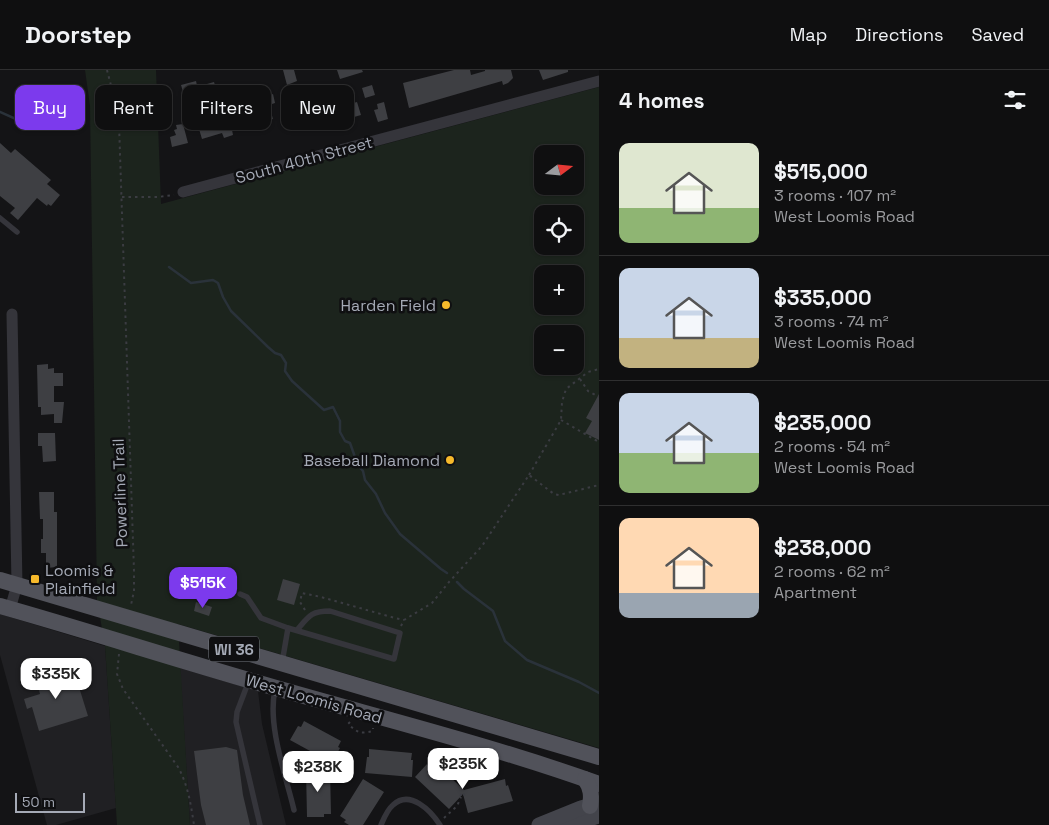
<!DOCTYPE html>
<meta charset="utf-8">
<style>
body{margin:0;font-family:"Space Grotesk",sans-serif;background:#1d1d1e;color:#f1f3f6;height:100vh;display:flex;flex-direction:column;font-size:19px;white-space:nowrap}
*{box-sizing:border-box;margin:0}
p{font-size:16px;color:#9b9c9f}
.icon{flex:none;width:28px;height:28px;fill:none;stroke:currentColor;stroke-width:2;stroke-linecap:round;stroke-linejoin:round}
.map{position:relative;flex:1;overflow:hidden}
.sheet{display:flex;flex-direction:column;background:#0f0f10;width:450px}
.sheet>*{flex:none}
.banner{position:absolute;left:15px;top:15px;width:475px;height:45px;display:flex;gap:10px}
.needle{width:32px;rotate:74deg}
.buttons{position:absolute;left:534px;top:75px;display:grid;gap:10px}
.buttons a{display:grid;place-items:center;width:50px;height:50px;border-radius:10px;background:#0f0f10;box-shadow:0 1px 4px #0004,0 0 0 1px #2f2f30;font-size:25px}
.scale{position:absolute;left:15px;bottom:12px;width:70px;box-sizing:border-box;padding-left:5px;border:2px solid #a5aab6;border-top:0;font-size:14px;line-height:18px;white-space:nowrap;color:#a5aab6;-webkit-text-stroke:4px #0f0f11;paint-order:stroke}
.price{position:absolute;translate:-50% -42px;padding:0 11px;border-radius:10px;background:#fff;color:#222;font-size:16px;line-height:32px;filter:drop-shadow(0 1px 2px #0008)}
.price::after{content:'';position:absolute;left:50%;top:30px;width:15px;height:11px;margin-left:-8px;background:inherit;clip-path:polygon(0 0,100% 0,50% 100%)}
.price.selected{background:#7c3aed;color:#fff}
ul{padding:0;list-style:none}
li{display:flex;align-items:center;gap:15px;height:125px;padding:0 20px}
li+li{border-top:1px solid #2f2f30}
li span{display:grid;place-items:center;flex:none;width:140px;height:100px;border-radius:10px;color:#555}
li>.icon{margin-inline-start:auto}
span .icon{width:60px;height:60px;fill:#fffc;stroke-width:1}
li b{font-size:21px}
h2{display:flex;justify-content:space-between;align-items:center;height:60px;padding:0 20px;font-size:21px}
.chip{padding:0 18px;border-radius:10px;background:#0f0f10;box-shadow:0 1px 4px #0004,0 0 0 1px #2f2f30;font-size:18px;line-height:45px}
.chip.selected{background:#7c3aed;color:#fff}
header{display:flex;align-items:center;gap:30px;box-sizing:border-box;height:70px;padding:0 25px;background:#0f0f10;border-bottom:1px solid #2f2f30}
header strong{font-size:24px}
nav{display:flex;gap:28px;margin-inline-start:auto;font-size:18px}
main{display:flex;flex:1;min-height:0}
.map>svg:first-child{display:block}
</style>
<header>
<strong>Doorstep</strong>
<nav><a>Map</a><a>Directions</a><a>Saved</a></nav>
</header>
<main>
<div class="map">
<svg width="599" height="755" viewBox="0 0 599 755">
<rect width="100%" height="100%" fill="#141416"/>
<g fill="#202023">
<polygon points="0,544 105,576 116,738 56,755 47,755 0,585"/>
<polygon points="180,598 258,621 262,654 286,755 190,755"/>
</g>
<path fill="#1c241d" fill-rule="evenodd" d="M85,0h71l5,134 438,-117v661l-421,-124 12,201h-73l-12,-179 -8,-46 -7,-494zM542,84h33v32h-33zM542,144h33v32h-33zM542,204h33v32h-33zM542,264h33v32h-33z"/>
<g fill="none" stroke-linecap="round" stroke-linejoin="round">
<g stroke="#2a323a" stroke-width="2.5">
<polyline points="0,42 38,59"/>
<polyline points="169,197 191,213 213,210 218,213 223,227 231,241 268,277 275,283 281,285 286,293 285,301 292,311 324,340 333,337 340,351 340,362 345,371 350,373 355,387 356,393 363,401 365,410 376,424 385,443 400,464 441,499 447,503"/>
<polyline points="457,512 464,519 493,541 505,571 527,590 579,612 599,623"/>
</g>
</g>
<g fill="#3e3f43">
<polygon points="283,0 294,0 297,11 287,15"/>
<polygon points="337,0 362,0 363,2 340,9"/>
<polygon points="454,0 470,0 471,5 485,1 485,0 511,0 513,8 508,13 503,15 502,11 409,38 403,13"/>
<polygon points="539,0 568,0 568,2 543,10"/>
<polygon points="196,11 198,20 184,25 181,15"/>
<polygon points="214,12 218,25 204,29 200,16"/>
<polygon points="372,15 375,25 365,28 362,18"/>
<polygon points="313,20 314,26 320,24 323,34 288,45 284,34 305,27 303,23"/>
<polygon points="273,24 275,33 269,35 273,49 232,60 233,65 224,68 222,63 202,69 196,49 207,46 209,56 232,49 226,31 235,28 241,47 260,41 259,35 266,33 264,27"/>
<polygon points="357,32 361,45 340,51 336,38"/>
<polygon points="384,32 388,49 378,52 374,40 378,39 377,34"/>
<polygon points="183,54 188,73 172,77 170,67 176,65 174,60 177,59 176,55"/>
<polygon points="0,73 11,83 15,79 51,110 47,114 60,125 51,136 48,134 47,136 37,128 18,150 10,143 15,138 0,126"/>
<polygon points="48,294 48,299 54,298 54,303 63,303 63,316 54,316 54,332 64,332 62,353 54,353 54,344 41,345 41,337 38,337 37,295"/>
<polygon points="599,324 599,370 585,363 592,351 586,348"/>
<polygon points="38,363 55,363 56,391 43,392 42,376 38,376"/>
<polygon points="39,422 54,422 54,442 57,442 57,497 46,498 46,483 41,483 41,469 43,469 43,449 40,449"/>
<polygon points="283,509 300,514 294,535 277,530"/>
<polygon points="196,532 212,537 209,546 194,541"/>
<polygon points="67,597 72,615 78,614 88,646 39,661 32,637 27,639 24,629 40,624 35,606"/>
<polygon points="304,651 341,671 338,677 340,678 332,693 290,670 298,656 301,657"/>
<polygon points="226,677 237,680 243,725 250,755 206,755 201,735 194,681"/>
<polygon points="369,679 412,683 411,690 413,690 412,707 365,703 367,687 369,687"/>
<polygon points="433,691 464,720 505,709 506,716 508,715 513,731 468,743 463,724 449,739 415,707 427,694 428,696"/>
<polygon points="330,699 331,744 324,744 324,747 307,747 306,700"/>
<polygon points="363,709 384,722 363,755 349,755 344,752 346,750 340,746"/>
</g>
<g fill="none" stroke-linecap="round" stroke-linejoin="round">
<g stroke="#3b3c42" stroke-width="2" stroke-dasharray="2.5 4" stroke-linecap="butt">
<polyline points="107,0 115,31 119,54 134,501 134,521 131,535"/>
<polyline points="122,127 158,127 174,125"/>
<polyline points="580,309 588,321 599,327"/>
<polyline points="561,350 599,372"/>
<polyline points="529,405 561,350 562,332 566,319 588,302 599,299"/>
<polyline points="305,540 300,532 302,523 321,527 395,548 404,550"/>
<polyline points="401,556 404,550 432,533 449,512 482,476 529,405 554,424 559,425 599,415"/>
<path d="M119,584l-2,20 6,15 55,78c10,18 13,38 16,58"/>
<path d="M350,652l-2,2c10,9 12,10 25,7v-3"/>
<polyline points="466,684 460,688 467,699 480,694 479,689"/>
<polyline points="460,726 463,722 465,727"/>
<polyline points="444,748 457,736 461,727"/>
</g>
<g stroke="#35353b" stroke-width="5.5">
<polyline points="0,148 17,162"/>
<polyline points="240,524 247,527 261,548 288,558"/>
<path d="M282,593l6,-35 106,31 6,-26 -70,-22c-19,0 -21,5 -33,19"/>
<polyline points="248,613 237,642 236,652 260,755"/>
<path d="M275,620c-8,35 11,86 19,120"/>
<path d="M381,755c3,-7 6,-15 12,-20 17,-16 38,6 47,20"/>
</g>
<g stroke="#35353b" stroke-width="11">
<polyline points="183,122 599,11"/>
<polyline points="10,539 17,515 12,244"/>
</g>
<g stroke="#43444b" stroke-width="15">
<polyline points="558,754 582,751 599,746"/>
<polyline points="539,755 581,738 599,733"/>
</g>
<g stroke="#51525a" stroke-width="16">
<polyline points="0,510 599,687"/>
<path d="M0,536c92,26 184,56 276,82 108,31 217,58 323,96"/>
<path d="M585,709c6,9 7,16 5,27"/>
</g>
</g>
<g fill="#f6b92b" stroke="#0f0f11" stroke-width="2">
<circle cx="446" cy="235" r="5"/>
<circle cx="450" cy="390" r="5"/>
<rect x="30" y="504" width="10" height="10" rx="2.5"/>
</g>
<g text-anchor="middle" dominant-baseline="central" stroke-width="5" stroke-linejoin="round" paint-order="stroke">
<rect fill="#0f0f11" stroke="#787c84" stroke-width="1" x="209" y="566.5" width="50" height="25" rx="4"/>
<g font-size="15" font-weight="bold" fill="#a5aab6">
<text x="234" y="579">WI 36</text>
</g>
<g font-size="16" fill="#a5aab6" stroke="#0f0f11">
<text transform="translate(304 90) rotate(-15)">South 40th Street</text>
<text transform="translate(120 423) rotate(-92)">Powerline Trail</text>
<text transform="translate(314 629) rotate(16)">West Loomis Road</text>
</g>
<g font-size="16" fill="#a5aab6" stroke="#0f0f11" text-anchor="end">
<text x="436" y="235">Harden Field</text>
<text x="440" y="390">Baseball Diamond</text>
<text x="45" y="500" text-anchor="start">Loomis &amp;<tspan x="45" dy="18">Plainfield</tspan></text>
</g>
</g>
</svg>
<div class="buttons">
<a><svg class="needle" viewBox="-14 -14 28 28"><path d="M0-13l5 13h-10z" fill="#e53935"/><path d="M0 13l5-13h-10z" fill="#9b9c9f"/></svg></a>
<a><svg class="icon" aria-label="locate" viewBox="0 0 24 24"><circle cx="12" cy="12" r="6"/><path d="M12 2v4M12 18v4M2 12h4M18 12h4"/></svg></a>
<a>+</a>
<a>−</a>
</div>
<div class="scale">50 m</div>
<b class="price selected" style="left:203px;top:539px">$515K</b>
<b class="price" style="left:56px;top:630px">$335K</b>
<b class="price" style="left:463px;top:720px">$235K</b>
<b class="price" style="left:318px;top:723px">$238K</b>
<div class="banner">
<a class="chip selected">Buy</a>
<a class="chip">Rent</a>
<a class="chip">Filters</a>
<a class="chip">New</a>
</div>
</div>
<section class="sheet">
<h2>4 homes<svg class="icon" aria-label="filters" viewBox="0 0 24 24"><path d="M4 7h16M4 17h16"/><circle cx="9" cy="7" r="2"/><circle cx="15" cy="17" r="2"/></svg></h2>
<ul>
<li><span style="background:linear-gradient(#dfe7d0 65%,#8fb573 0)"><svg class="icon" aria-label="home" viewBox="0 0 24 24"><path d="M3 11l9-7 9 7M6 9v11h12V9"/></svg></span><div><b>$515,000</b><p>3 rooms · 107 m²</p><p>West Loomis Road</p></div></li>
<li><span style="background:linear-gradient(#c9d6e8 70%,#c2b280 0)"><svg class="icon" aria-label="home" viewBox="0 0 24 24"><path d="M3 11l9-7 9 7M6 9v11h12V9"/></svg></span><div><b>$335,000</b><p>3 rooms · 74 m²</p><p>West Loomis Road</p></div></li>
<li><span style="background:linear-gradient(#c9d6e8 60%,#8fb573 0)"><svg class="icon" aria-label="home" viewBox="0 0 24 24"><path d="M3 11l9-7 9 7M6 9v11h12V9"/></svg></span><div><b>$235,000</b><p>2 rooms · 54 m²</p><p>West Loomis Road</p></div></li>
<li><span style="background:linear-gradient(#ffd9b3 75%,#9aa5b1 0)"><svg class="icon" aria-label="home" viewBox="0 0 24 24"><path d="M3 11l9-7 9 7M6 9v11h12V9"/></svg></span><div><b>$238,000</b><p>2 rooms · 62 m²</p><p>Apartment</p></div></li>
</ul>
</section>
</main>
